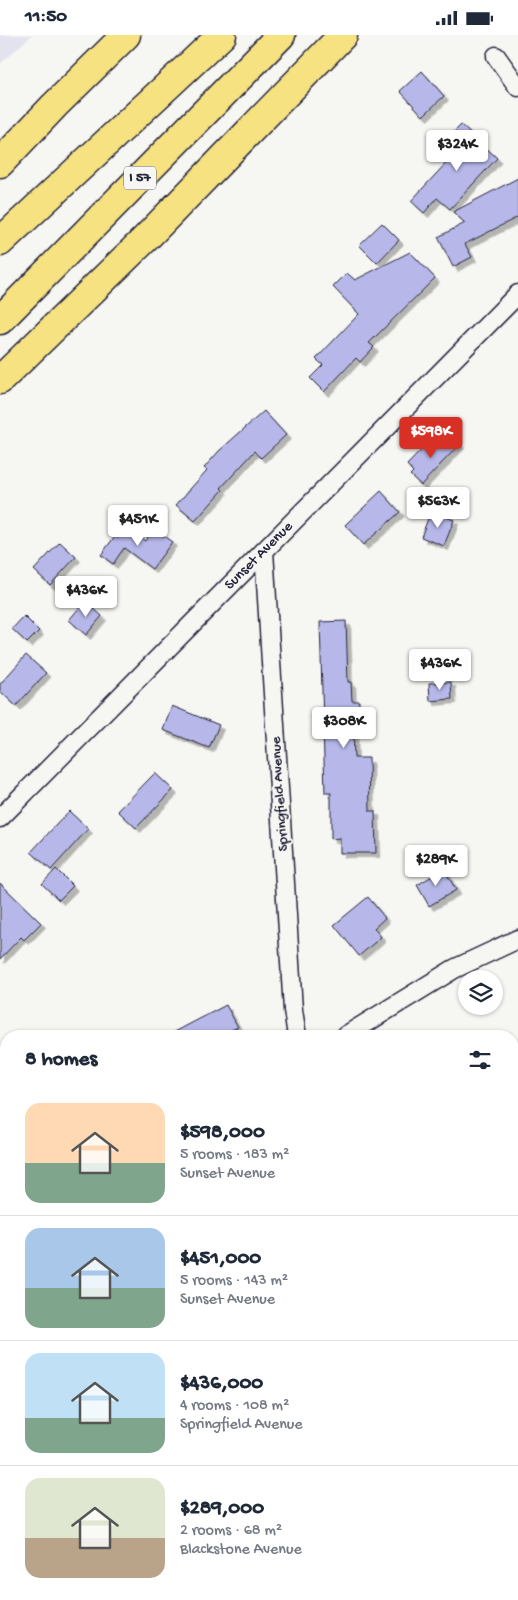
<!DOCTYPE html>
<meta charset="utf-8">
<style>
body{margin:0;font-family:"Gochi Hand",sans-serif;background:#f6f6f7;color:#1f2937;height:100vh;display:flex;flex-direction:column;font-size:19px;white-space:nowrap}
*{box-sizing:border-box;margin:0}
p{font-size:16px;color:#747a83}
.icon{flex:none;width:28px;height:28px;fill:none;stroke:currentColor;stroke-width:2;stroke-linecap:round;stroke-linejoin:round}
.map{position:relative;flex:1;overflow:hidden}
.details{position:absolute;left:0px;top:995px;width:519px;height:570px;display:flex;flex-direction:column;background:#fff;border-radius:20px 20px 0 0;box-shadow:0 1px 4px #0004}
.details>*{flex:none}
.controls{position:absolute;left:458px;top:935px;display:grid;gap:10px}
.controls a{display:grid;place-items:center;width:45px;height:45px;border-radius:50%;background:#fff;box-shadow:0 1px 4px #0004;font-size:25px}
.price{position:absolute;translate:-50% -42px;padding:0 11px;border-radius:5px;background:#fff;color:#222;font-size:16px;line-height:32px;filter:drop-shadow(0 1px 2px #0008)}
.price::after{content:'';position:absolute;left:50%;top:30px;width:15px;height:11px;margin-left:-8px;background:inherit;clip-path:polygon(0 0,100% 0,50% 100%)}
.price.selected{background:#d93025;color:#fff}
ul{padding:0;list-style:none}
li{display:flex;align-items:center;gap:15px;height:125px;padding:0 25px}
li+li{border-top:1px solid #e0e1e3}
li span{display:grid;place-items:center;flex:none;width:140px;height:100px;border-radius:15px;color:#555}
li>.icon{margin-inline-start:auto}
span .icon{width:60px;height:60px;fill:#fffc;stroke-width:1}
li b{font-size:21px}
h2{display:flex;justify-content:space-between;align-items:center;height:60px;padding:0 25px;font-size:21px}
.status{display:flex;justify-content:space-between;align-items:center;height:35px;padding:0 25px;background:#fff;direction:ltr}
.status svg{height:14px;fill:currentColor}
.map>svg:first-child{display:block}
</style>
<div class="status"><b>11:50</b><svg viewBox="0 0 49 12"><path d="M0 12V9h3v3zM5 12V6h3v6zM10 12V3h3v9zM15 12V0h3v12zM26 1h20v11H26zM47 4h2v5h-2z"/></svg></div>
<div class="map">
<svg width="518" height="1565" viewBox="0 0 518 1565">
<defs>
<filter id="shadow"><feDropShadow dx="4.5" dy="4.5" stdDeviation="0" flood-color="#0004"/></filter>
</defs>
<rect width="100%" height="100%" fill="#f6f6f2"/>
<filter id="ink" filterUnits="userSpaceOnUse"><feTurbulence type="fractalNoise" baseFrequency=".02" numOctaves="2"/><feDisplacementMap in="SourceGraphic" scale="10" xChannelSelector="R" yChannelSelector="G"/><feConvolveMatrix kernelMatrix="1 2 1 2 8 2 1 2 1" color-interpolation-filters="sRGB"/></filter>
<g filter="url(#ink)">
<polygon fill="#e3e3ef" points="0,0 32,0 0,29"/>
<g fill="#b7b8e9" stroke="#22223b" filter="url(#shadow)">
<polygon points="422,36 444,61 423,81 400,56"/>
<polygon points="461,90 497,123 450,174 437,163 424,178 411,166 461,112 449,102"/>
<polygon points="518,143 518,182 465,209 472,222 453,232 438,202 465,188 453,177"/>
<polygon points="382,188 399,205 377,228 359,210"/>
<polygon points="410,217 435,243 369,308 374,312 360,327 356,323 324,357 310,343 323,330 316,324 359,279 333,252 347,238 355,245"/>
<polygon points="264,376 286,400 261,423 255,416 221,453 223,455 195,486 176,470 207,435 204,433 219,416"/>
<polygon points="450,399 460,409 421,450 410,440 413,437 407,430 431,405 438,412"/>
<polygon points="381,456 400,477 363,510 345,490"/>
<polygon points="431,476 454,485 444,511 421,502"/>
<polygon points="127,492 145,506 154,494 172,507 152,534 124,513 113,529 101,520 115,501 118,503"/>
<polygon points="60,507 76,522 50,550 34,535"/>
<polygon points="85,566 102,581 86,600 69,585"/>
<polygon points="24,581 39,596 27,608 12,594"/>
<polygon points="346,586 348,647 351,647 352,666 359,666 359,686 353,686 354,723 369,723 370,776 375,776 376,818 340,818 340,803 331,804 331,758 325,758 320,587"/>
<polygon points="26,620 46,638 16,671 0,656 0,649"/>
<polygon points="451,647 452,664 430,666 429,648"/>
<polygon points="172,671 219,690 209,713 163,695"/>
<polygon points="155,738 173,755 136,793 118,776"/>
<polygon points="69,776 88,794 51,835 31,817"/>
<polygon points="56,834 73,851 59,865 42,849"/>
<polygon points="444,834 456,855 429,871 417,850"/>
<polygon points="0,848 41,888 24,905 21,902 0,924"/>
<polygon points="368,862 385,883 374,893 381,902 359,921 334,890"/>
<polygon points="226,970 238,992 218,1001 167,1001"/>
</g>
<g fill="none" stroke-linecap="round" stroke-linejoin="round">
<g stroke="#22223b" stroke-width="21">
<g id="street">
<polyline points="496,21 518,52"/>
<polyline points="264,516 293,975 297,1001"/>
<polyline points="0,783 518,259"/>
<polyline points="345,1001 454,934 518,904"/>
<polyline points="0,1191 6,1188"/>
<polyline points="512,1331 518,1338"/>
<polyline points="512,1458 518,1456"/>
</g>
</g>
<g stroke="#22223b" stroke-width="31">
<g id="highway">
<polyline points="0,128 54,71 126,0"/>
<polyline points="0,207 222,0"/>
<polyline points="0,285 281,0"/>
<polyline points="0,345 145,204 343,0"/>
</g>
</g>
<use href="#street" stroke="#f6f6f2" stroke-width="18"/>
<use href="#highway" stroke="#f6e281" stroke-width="28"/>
</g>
</g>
<g text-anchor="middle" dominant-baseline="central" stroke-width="4" stroke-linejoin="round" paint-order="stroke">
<rect fill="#f6f6f2" stroke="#626272" stroke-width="1" x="124" y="131.5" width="32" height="23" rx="4"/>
<g font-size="14" font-weight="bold" fill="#22223b">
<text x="140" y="143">I 57</text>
</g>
<g font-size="15" fill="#22223b" stroke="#f6f6f2">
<text transform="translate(259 521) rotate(-45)">Sunset Avenue</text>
<text transform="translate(280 759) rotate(-94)">Springfield Avenue</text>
</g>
</g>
</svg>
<div class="controls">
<a><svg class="icon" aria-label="layers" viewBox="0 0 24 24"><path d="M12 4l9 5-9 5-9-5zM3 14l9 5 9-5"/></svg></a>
</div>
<b class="price" style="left:457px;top:137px">$324K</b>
<b class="price selected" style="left:431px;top:424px">$598K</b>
<b class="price" style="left:438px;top:494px">$563K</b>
<b class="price" style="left:138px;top:512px">$451K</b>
<b class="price" style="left:86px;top:583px">$436K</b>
<b class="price" style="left:440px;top:656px">$436K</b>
<b class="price" style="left:344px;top:714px">$308K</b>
<b class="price" style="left:436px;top:852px">$289K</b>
<section class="details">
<h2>8 homes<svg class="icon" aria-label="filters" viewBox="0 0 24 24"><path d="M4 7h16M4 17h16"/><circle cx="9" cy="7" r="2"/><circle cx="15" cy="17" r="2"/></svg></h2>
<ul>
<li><span style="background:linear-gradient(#ffd9b3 60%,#7fa58c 0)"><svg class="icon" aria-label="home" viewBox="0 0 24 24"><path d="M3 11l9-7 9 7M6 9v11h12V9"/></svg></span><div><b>$598,000</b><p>5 rooms · 183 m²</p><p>Sunset Avenue</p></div></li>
<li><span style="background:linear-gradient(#a9c7e8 60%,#7fa58c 0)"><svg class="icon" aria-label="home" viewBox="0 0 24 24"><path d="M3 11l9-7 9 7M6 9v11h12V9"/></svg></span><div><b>$451,000</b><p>5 rooms · 143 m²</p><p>Sunset Avenue</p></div></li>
<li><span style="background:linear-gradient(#bfe0f5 65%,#7fa58c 0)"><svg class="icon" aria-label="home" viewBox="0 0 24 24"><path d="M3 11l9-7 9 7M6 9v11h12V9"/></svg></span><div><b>$436,000</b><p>4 rooms · 108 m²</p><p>Springfield Avenue</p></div></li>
<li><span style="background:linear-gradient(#dfe7d0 60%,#b9a48a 0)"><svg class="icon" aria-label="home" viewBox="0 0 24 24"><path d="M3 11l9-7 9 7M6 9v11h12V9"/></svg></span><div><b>$289,000</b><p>2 rooms · 68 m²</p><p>Blackstone Avenue</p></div></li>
</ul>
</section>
</div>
